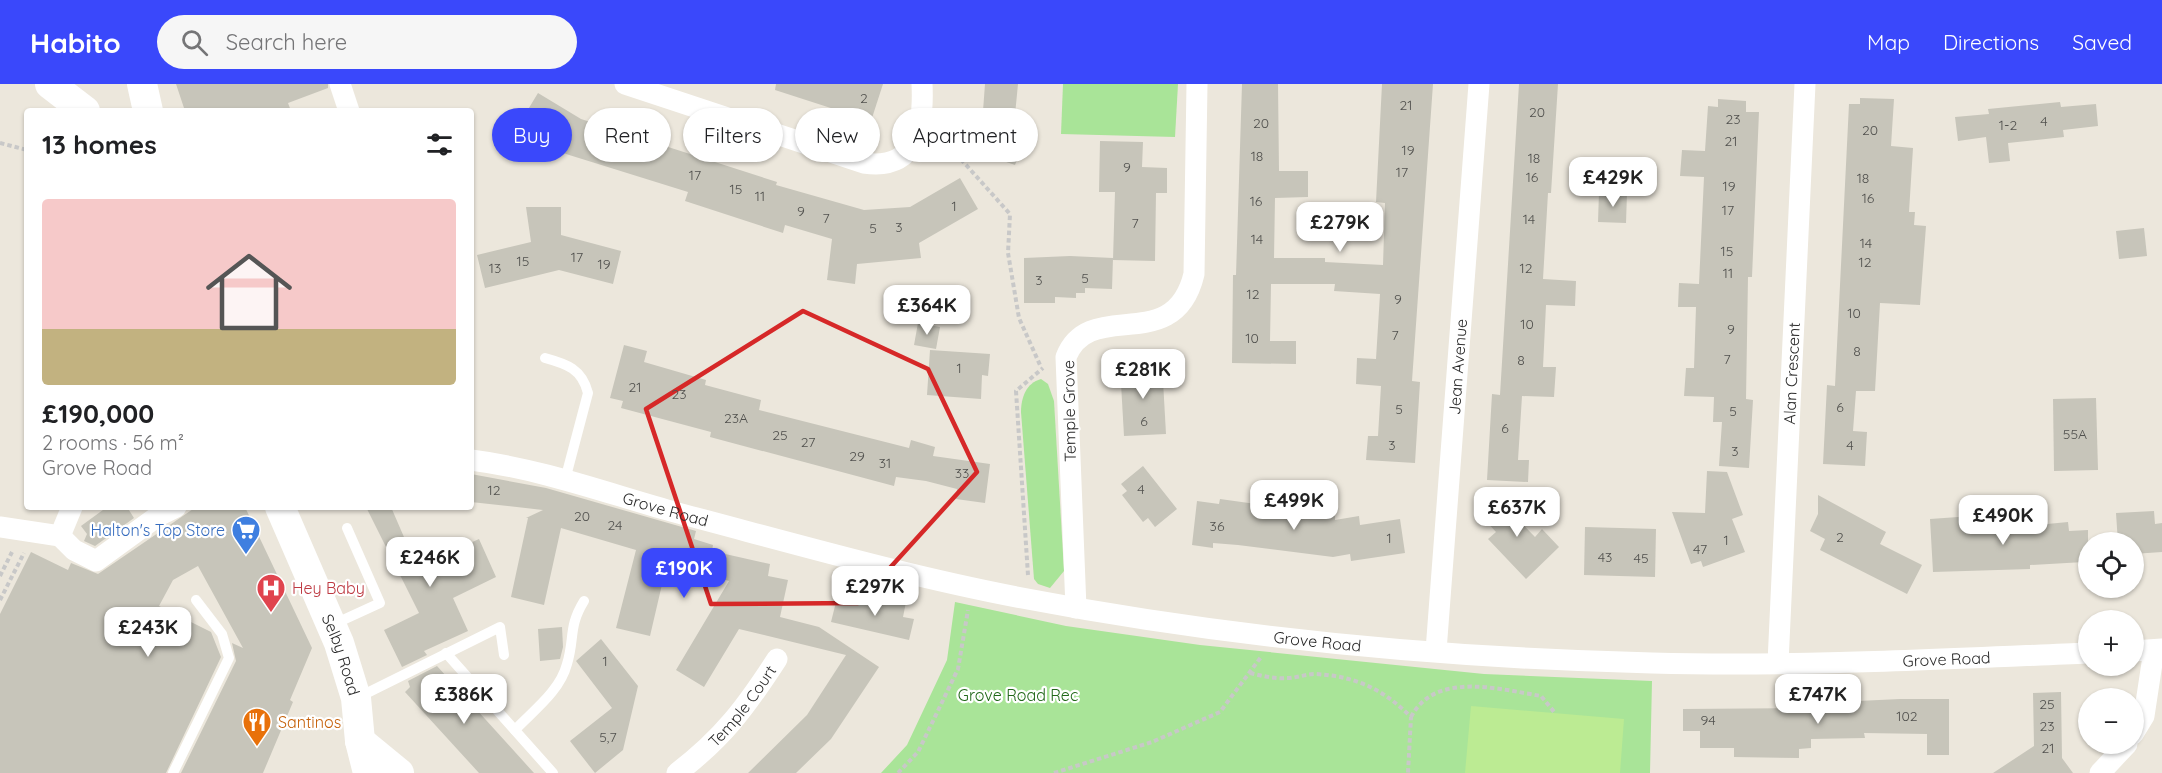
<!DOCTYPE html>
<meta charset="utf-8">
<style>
body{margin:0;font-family:Quicksand,sans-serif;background:#f6f6f6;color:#202124;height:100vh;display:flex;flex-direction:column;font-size:22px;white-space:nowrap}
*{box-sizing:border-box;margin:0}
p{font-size:20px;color:#757577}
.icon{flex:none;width:33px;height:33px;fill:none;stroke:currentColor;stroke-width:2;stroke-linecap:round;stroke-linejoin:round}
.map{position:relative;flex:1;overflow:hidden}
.sheet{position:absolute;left:24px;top:24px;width:450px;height:402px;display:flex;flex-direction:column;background:#fff;border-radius:6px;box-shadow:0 2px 4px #0004}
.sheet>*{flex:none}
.hud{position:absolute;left:492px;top:24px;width:570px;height:54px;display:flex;gap:12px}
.controls{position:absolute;left:2078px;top:448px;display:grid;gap:12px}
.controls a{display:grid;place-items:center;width:66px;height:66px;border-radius:50%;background:#fff;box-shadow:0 2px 4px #0004;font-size:30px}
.price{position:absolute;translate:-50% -51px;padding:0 14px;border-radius:12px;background:#fff;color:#222;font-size:20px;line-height:39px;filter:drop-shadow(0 2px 3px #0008)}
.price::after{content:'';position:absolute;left:50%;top:36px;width:18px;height:14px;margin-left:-9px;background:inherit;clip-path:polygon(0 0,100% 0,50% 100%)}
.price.current{background:#3a48fb;color:#fff}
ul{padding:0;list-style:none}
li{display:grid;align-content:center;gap:12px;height:318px;padding:0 18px}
li span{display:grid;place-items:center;height:186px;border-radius:6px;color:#555}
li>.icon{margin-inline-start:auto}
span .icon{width:108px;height:108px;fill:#fffc;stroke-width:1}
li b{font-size:26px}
h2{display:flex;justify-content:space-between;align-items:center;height:72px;padding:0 18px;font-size:26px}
.tag{padding:0 21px;border-radius:27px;background:#fff;box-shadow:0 2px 4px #0004;font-size:21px;line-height:54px}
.tag.current{background:#3a48fb;color:#fff}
header{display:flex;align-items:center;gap:36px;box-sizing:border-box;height:84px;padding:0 30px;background:#3a48fb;color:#fff}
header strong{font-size:28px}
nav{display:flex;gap:33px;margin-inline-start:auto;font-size:21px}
.search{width:420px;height:54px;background:#f6f6f6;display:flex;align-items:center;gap:15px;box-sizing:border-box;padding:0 21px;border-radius:33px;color:#757577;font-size:22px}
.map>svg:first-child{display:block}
</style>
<header>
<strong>Habito</strong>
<div class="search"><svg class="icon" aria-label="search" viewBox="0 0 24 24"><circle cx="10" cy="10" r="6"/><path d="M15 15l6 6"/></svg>Search here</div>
<nav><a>Map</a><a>Directions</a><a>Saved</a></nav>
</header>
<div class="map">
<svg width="2162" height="689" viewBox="0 0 2162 689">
<rect width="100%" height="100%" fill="#ece7dc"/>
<g fill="#a9e498">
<polygon points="1063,0 1178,0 1175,53 1061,50"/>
<path d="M1041,295l7,5 6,17 10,170 -14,17 -12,-4 -4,-5 -13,-167c0,-14 5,-29 20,-33z"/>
<polygon points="955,518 1066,542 1200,561 1484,590 1652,597 1650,689 881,689 907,661 947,576"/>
</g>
<polygon fill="#bceb93" points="1471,622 1624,635 1620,689 1465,689"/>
<g fill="#c7c5ba">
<polygon points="176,0 328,0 328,4 288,19 291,27 185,27"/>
<polygon points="776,0 883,0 871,37 775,6"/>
<polygon points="985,0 1018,0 1014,41 1028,46 1015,81 971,66 983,27"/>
<polygon points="1242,0 1278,0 1279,87 1308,87 1308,113 1275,114 1274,174 1325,174 1325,178 1383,181 1385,119 1376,118 1382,0 1433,0 1412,297 1420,298 1415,379 1366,376 1368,352 1378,352 1381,302 1356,300 1357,274 1376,275 1380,210 1334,207 1335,200 1271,200 1270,257 1296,257 1296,280 1232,279 1233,191 1236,191"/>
<polygon points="1519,0 1558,0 1551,109 1548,109 1543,195 1576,197 1575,222 1546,221 1543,283 1556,283 1554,313 1522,312 1518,376 1529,376 1528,398 1487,396 1492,310 1500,311"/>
<polygon points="538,9 581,35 777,98 776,101 864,126 910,123 960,94 978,125 919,159 921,174 857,180 855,200 827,196 832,155 785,141 783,149 685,117 688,108 566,70 518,42"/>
<polygon points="1860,14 1894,15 1891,62 1913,64 1909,128 1915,128 1914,141 1926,142 1920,221 1880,219 1875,307 1856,307 1853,347 1867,348 1865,382 1823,380 1827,301 1835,302 1849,20 1860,20"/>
<polygon points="1718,15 1746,17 1746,28 1759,28 1752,193 1748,193 1746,315 1753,316 1749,384 1719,382 1722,338 1713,338 1714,313 1684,312 1686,284 1694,284 1696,223 1678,223 1679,199 1699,200 1704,93 1680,92 1682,66 1705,67 1708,22 1718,23"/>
<polygon points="2060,18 2061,23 2096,20 2098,42 2063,46 2064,53 2008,59 2010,77 1989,79 1986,53 1958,57 1955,33 1989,30 1988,25"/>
<polygon points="1100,57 1143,58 1142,83 1167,84 1167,109 1156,109 1155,177 1113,176 1115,108 1099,108"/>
<polygon points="1599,108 1627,109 1626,139 1598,138"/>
<polygon points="526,123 561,123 561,151 621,167 613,200 559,186 485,204 477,171 531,158"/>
<polygon points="2144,144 2147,172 2119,175 2116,147"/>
<polygon points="1070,172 1113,174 1112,205 1085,204 1085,209 1076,209 1076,214 1055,213 1055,219 1024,219 1024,174"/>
<polygon points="918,239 940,243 936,265 914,261"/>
<polygon points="624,261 647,267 644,278 706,296 705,301 761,316 759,326 909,364 911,356 935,363 933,372 990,380 985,419 956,415 957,405 926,397 896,393 894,402 710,353 711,348 621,324 623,317 610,314"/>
<polygon points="930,266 990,270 988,292 982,291 981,315 927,311"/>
<polygon points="1162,279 1166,350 1124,352 1120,282"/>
<polygon points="2096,314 2098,386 2054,387 2053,315"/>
<polygon points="1143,382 1177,425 1155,443 1148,434 1143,438 1122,411 1127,407 1121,400"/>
<polygon points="1707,387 1727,388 1743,431 1732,435 1745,468 1703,483 1701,477 1691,480 1672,428 1705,429"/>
<polygon points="471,390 546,404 696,447 694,455 713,461 712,467 770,480 768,492 788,496 780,533 819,543 879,583 831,655 796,689 748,689 807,631 846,571 739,545 704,603 676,586 729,497 667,479 650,552 616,544 636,466 561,444 544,521 511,513 528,434 526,434 543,426 471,418"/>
<polygon points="1486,403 1535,453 1542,445 1559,463 1526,495 1488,455 1496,448 1485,436"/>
<polygon points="1818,411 1886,448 1880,460 1922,481 1907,510 1820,466 1825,455 1810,447 1818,430"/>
<polygon points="1220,415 1335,431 1335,436 1359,432 1360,441 1400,435 1405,469 1351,477 1350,470 1333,473 1238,461 1213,459 1213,464 1192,461 1197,417 1219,420"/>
<polygon points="107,423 127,423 134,434 95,462 84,457 87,450 81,442"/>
<polygon points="196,423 245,423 312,564 290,616 293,618 263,689 181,689 236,577 232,559 243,564 198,482 173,496 159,522 211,548 221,573 166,689 0,689 0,530 31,468 68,486 71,479 98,490"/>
<polygon points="366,423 391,423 410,467 416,464 421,474 443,464 446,470 479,455 496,493 453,514 468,547 424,567 427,571 402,583 384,546 419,529"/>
<polygon points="2154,427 2155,440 2162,439 2162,468 2133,470 2133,459 2118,459 2116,429"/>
<polygon points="1972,432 1973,447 2068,438 2069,447 2088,446 2088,472 2084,472 2084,478 2030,481 2030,485 1933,488 1930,435"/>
<polygon points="1585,443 1656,445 1655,493 1584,491"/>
<polygon points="876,511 906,518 903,533 914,535 909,556 831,538 837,514 874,523"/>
<polygon points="562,543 563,563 560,575 540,577 538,545"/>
<polygon points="601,555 638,602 623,666 595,689 570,657 612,624 576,577"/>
<polygon points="437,582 534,689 479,689 405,608 410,603 408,597"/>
<polygon points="2061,608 2062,674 2073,689 1993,689 2034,662 2033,609"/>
<polygon points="1900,615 1949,615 1949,671 1927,671 1927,650 1864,649 1865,654 1811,655 1811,664 1799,665 1799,674 1734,673 1734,664 1700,664 1700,647 1683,647 1683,625 1795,624 1795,620"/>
</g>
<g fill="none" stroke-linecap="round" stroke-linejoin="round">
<g stroke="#c8c8c8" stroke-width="4" stroke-dasharray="4.5 3" stroke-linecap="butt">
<polyline points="941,53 1010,130 1008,169 1019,234 1040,281"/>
<polyline points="0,59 27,66"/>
<polyline points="1028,491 1016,307 1043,284"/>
<polyline points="0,492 12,468"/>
<polyline points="0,516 24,469"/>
<path d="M1250,589c12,3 25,6 37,5 10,0 19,-4 28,-4 40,2 68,15 96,43l-3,56"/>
<path d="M1411,633c24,-46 88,-28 130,-21l14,17"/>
<polyline points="898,689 918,668 958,585 968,526"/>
<polyline points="1054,689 1152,658 1220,628 1261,573"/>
</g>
<g stroke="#fff" stroke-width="10">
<path d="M545,274c22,6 37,11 43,35l-23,87"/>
<polyline points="332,541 380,519 347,444"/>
<polyline points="446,569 553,689"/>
<polyline points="359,613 500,543 504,571"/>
<path d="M515,646c19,-20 45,-39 52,-66 8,-26 1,-37 17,-63"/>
<polyline points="173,689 229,574 222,550 196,516"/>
</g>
<g stroke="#fff" stroke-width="21">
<polyline points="340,0 349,27"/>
<path d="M625,0l239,79c53,8 60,-37 58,-79"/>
<path id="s1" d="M471,376c71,9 138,34 207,53 114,30 228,63 344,85 204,39 422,60 630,65 145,4 291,-4 436,-10"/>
<polyline points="0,443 60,452 74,466 96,477 158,432 176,423"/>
<polyline points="60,452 72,423"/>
<path d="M1076,524l-10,-251c24,-61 108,1 128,-83l3,-190"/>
<path id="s2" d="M1436,567l43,-567"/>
<polyline points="2133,567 2162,565"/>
<path id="s3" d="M1778,579l27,-579"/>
<polyline points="2133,650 2144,632 2154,566"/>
<path id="s4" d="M677,689c46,-35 69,-66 100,-114"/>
<polyline points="2100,689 2127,660"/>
</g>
<g stroke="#fff" stroke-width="30">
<polyline points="50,0 85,27"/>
<polyline points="142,0 148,27"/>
<path id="s5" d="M280,423l59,136 17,55 4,43 8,32"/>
<polyline points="360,657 399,689"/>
</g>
</g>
<path fill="none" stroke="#d62828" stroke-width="4.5" stroke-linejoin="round" d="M803,227l125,58 49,103 -119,131 -147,1 -65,-195z"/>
<defs>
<g id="supermarket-pin" transform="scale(1.5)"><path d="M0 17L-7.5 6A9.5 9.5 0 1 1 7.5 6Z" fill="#3f7fe0" stroke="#fff"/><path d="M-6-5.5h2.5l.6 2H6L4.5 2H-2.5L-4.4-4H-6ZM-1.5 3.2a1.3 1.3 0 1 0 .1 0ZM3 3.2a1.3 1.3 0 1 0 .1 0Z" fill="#fff"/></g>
<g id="hospital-pin" transform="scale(1.5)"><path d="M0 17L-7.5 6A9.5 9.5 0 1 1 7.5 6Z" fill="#e0444e" stroke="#fff"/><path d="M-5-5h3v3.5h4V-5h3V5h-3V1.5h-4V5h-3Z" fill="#fff"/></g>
<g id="restaurant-pin" transform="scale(1.5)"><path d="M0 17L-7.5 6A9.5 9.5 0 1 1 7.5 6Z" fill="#e8710a" stroke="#fff"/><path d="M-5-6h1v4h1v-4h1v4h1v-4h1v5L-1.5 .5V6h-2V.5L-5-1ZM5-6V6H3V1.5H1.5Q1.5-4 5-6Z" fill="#fff"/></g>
</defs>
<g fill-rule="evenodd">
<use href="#supermarket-pin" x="246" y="446"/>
<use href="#hospital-pin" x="271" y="504"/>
<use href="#restaurant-pin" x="257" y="638"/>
</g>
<g text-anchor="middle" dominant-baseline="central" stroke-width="4.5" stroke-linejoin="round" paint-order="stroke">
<g font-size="14" fill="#51514e">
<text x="864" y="14">2</text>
<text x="1406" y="21">21</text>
<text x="1537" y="28">20</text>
<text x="1733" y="35">23</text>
<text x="2044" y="37">4</text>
<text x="1261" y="39">20</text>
<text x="2008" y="41">1-2</text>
<text x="1870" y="46">20</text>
<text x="1731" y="57">21</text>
<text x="1408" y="66">19</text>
<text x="1257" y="72">18</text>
<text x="1534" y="74">18</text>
<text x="1127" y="83">9</text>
<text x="1402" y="88">17</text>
<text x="695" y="91">17</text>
<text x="1532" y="93">16</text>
<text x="1863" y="94">18</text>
<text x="1729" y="102">19</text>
<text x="736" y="105">15</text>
<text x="760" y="112">11</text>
<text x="1868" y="114">16</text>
<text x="1256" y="117">16</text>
<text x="954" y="122">1</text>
<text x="1728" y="126">17</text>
<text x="801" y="127">9</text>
<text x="826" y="134">7</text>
<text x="1529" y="135">14</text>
<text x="1135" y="139">7</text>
<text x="899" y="143">3</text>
<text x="873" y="144">5</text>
<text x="1257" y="155">14</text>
<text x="1866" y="159">14</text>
<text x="1727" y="167">15</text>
<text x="577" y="173">17</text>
<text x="523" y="177">15</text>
<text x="1865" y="178">12</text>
<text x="604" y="180">19</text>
<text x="495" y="184">13</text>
<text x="1526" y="184">12</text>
<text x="1728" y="189">11</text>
<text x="1085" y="194">5</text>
<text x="1039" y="196">3</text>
<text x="1253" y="210">12</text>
<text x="1398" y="215">9</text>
<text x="1854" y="229">10</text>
<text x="1527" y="240">10</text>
<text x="1731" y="245">9</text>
<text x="1395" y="251">7</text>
<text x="1252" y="254">10</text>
<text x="1857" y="267">8</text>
<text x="1727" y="275">7</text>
<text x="1521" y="276">8</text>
<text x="959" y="284">1</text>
<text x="635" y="303">21</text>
<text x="679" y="310">23</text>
<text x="1840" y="323">6</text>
<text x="1399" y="325">5</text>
<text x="1733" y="327">5</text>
<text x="736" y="334">23A</text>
<text x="1144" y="337">6</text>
<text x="1505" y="344">6</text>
<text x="2075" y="350">55A</text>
<text x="780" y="351">25</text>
<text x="808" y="358">27</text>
<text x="1392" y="361">3</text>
<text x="1850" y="361">4</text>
<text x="1735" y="367">3</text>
<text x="857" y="372">29</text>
<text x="885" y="379">31</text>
<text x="962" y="389">33</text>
<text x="1141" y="405">4</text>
<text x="494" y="406">12</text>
<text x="582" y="432">20</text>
<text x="615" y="441">24</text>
<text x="1217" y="442">36</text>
<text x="1840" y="453">2</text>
<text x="1389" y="454">1</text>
<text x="1726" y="456">1</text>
<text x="1700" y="465">47</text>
<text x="1605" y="473">43</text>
<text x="1641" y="474">45</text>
<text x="605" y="577">1</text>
<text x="2047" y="620">25</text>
<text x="1907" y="632">102</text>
<text x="1708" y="636">94</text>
<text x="2047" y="642">23</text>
<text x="608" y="653">5,7</text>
<text x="2048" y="664">21</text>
</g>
<g font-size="16" fill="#2a2a2a" stroke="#fff">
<text stroke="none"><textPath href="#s2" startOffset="285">Jean Avenue</textPath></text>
<text stroke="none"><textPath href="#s3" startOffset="290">Alan Crescent</textPath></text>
<text transform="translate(1069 327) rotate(-91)">Temple Grove</text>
<text stroke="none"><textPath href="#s1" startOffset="201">Grove Road</textPath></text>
<text stroke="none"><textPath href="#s1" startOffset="867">Grove Road</textPath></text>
<text stroke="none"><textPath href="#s5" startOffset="160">Selby Road</textPath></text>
<text stroke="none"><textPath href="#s1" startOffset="1497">Grove Road</textPath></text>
<text stroke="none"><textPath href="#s4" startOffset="94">Temple Court</textPath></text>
</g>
<g font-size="16" fill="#366cbe" stroke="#fff" text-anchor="end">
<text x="225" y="446">Halton's Top Store</text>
</g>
<g font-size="16" fill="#be3a42" stroke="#fff" text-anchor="start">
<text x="292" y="504">Hey Baby</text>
</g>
<g font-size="16" fill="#216819" stroke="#fff">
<text x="1018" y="611">Grove Road Rec</text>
</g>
<g font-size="16" fill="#c56008" stroke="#fff" text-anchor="start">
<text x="278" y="638">Santinos</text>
</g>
</g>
</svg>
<div class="controls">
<a><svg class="icon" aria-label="locate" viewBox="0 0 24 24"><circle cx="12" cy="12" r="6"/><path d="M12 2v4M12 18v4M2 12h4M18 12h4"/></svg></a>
<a>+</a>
<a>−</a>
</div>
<b class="price" style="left:1613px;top:124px">£429K</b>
<b class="price" style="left:1340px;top:169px">£279K</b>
<b class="price" style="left:927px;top:252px">£364K</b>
<b class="price" style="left:1143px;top:316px">£281K</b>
<b class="price" style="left:1294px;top:447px">£499K</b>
<b class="price" style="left:1517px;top:454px">£637K</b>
<b class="price" style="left:2003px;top:462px">£490K</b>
<b class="price" style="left:430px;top:504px">£246K</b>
<b class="price current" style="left:684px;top:515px">£190K</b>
<b class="price" style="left:875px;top:533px">£297K</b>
<b class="price" style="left:148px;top:574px">£243K</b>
<b class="price" style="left:464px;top:641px">£386K</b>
<b class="price" style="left:1818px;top:641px">£747K</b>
<div class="hud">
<a class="tag current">Buy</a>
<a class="tag">Rent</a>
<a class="tag">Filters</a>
<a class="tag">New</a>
<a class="tag">Apartment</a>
</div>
<section class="sheet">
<h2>13 homes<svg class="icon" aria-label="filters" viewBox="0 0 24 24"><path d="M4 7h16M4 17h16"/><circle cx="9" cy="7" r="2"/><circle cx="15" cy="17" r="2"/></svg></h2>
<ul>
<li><span style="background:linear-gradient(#f6c9c9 70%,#c2b280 0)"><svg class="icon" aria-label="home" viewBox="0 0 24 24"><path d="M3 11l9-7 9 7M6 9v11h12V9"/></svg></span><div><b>£190,000</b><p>2 rooms · 56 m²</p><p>Grove Road</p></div></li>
</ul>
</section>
</div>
